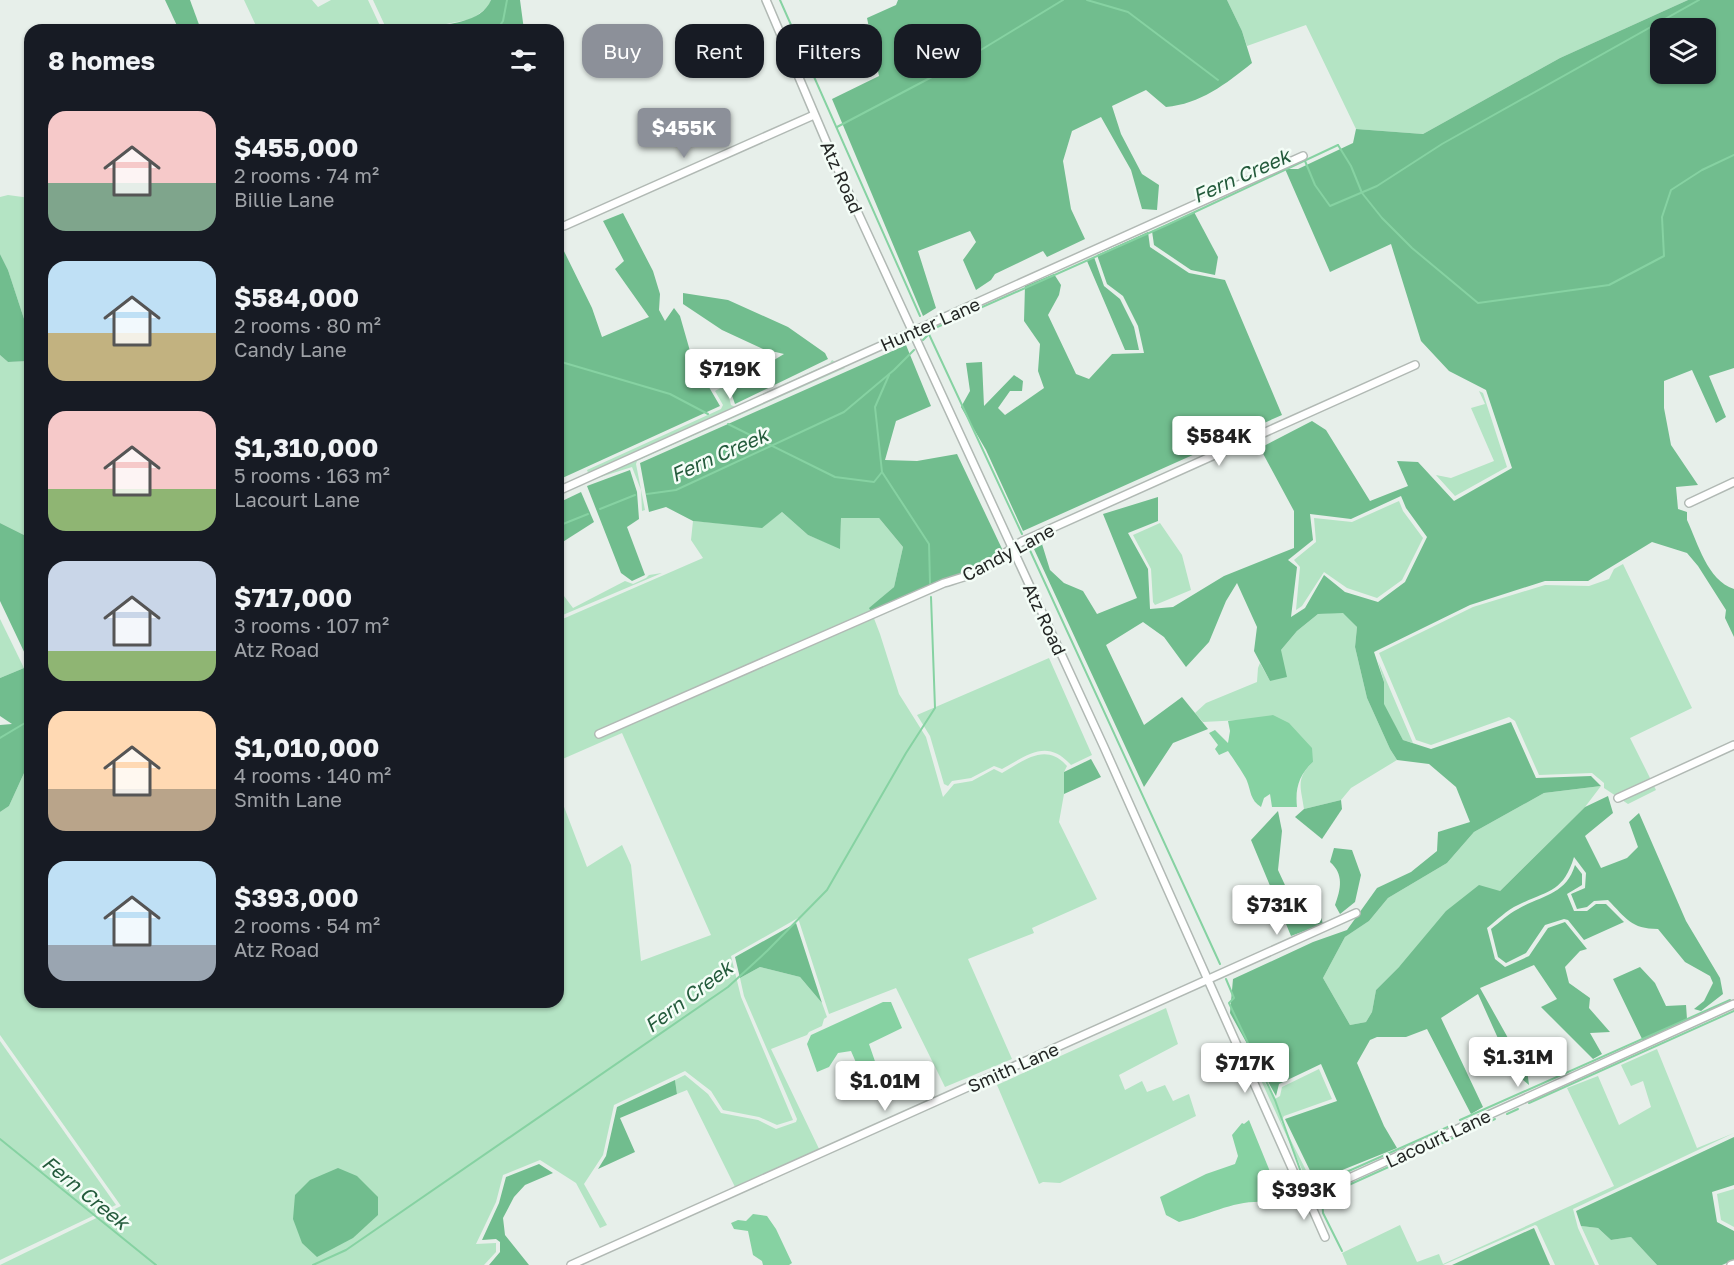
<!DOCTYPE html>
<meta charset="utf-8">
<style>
body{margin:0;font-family:"Golos Text",sans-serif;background:#20242c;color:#f1f3f6;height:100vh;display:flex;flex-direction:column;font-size:22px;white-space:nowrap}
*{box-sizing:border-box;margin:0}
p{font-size:20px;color:#9ea1a6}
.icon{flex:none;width:33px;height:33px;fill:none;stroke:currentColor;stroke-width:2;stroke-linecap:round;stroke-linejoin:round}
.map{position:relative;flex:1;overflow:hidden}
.details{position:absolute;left:24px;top:24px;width:540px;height:984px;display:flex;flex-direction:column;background:#171b24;border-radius:18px;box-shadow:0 2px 4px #0004}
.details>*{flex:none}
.banner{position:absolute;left:582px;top:24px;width:570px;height:54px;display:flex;gap:12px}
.fabs{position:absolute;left:1650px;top:18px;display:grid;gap:12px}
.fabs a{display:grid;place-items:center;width:66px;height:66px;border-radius:12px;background:#171b24;box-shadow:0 2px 4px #0004;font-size:30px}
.price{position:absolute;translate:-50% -51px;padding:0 14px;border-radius:6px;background:#fff;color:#222;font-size:20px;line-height:39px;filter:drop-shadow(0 2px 3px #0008)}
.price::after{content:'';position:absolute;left:50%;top:36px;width:18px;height:14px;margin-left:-9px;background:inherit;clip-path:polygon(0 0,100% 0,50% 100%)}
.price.selected{background:#8c9099;color:#fff}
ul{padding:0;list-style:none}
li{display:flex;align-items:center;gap:18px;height:150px;padding:0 24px}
li span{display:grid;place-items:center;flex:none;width:168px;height:120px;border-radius:18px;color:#555}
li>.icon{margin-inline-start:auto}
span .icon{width:72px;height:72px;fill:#fffc;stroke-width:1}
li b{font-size:26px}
h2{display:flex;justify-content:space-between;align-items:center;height:72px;padding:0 24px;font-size:26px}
.chip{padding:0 21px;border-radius:18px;background:#171b24;box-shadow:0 2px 4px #0004;font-size:21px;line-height:54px}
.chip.selected{background:#8c9099;color:#fff}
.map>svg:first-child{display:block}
</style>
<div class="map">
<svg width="1734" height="1265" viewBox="0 0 1734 1265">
<rect width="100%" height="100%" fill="#e7efea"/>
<g fill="#b4e4c4">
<polygon points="244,0 312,0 318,7 331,0 368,0 382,30 258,30"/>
<polygon points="373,0 491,0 488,7 472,19 441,25 426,30 387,30"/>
<polygon points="1227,0 1688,0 1560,58 1423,134 1356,129 1306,25 1247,46 1242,31"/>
<polygon points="8,195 30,198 30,337 8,270 0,254 0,197"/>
<polygon points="0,355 8,362 30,361 30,538 0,523"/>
<polygon points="832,360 845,368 637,461 636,464 645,510 642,511 641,490 632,467 591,480 587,470 721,409 723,405 715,391 726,385 731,405 735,407 830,363"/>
<polygon points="1479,391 1483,393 1507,467 1455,496 1436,475 1451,478 1494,461 1471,408 1485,404"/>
<polygon points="1399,501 1403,511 1423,538 1402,580 1377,598 1347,588 1324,572 1302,606 1296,610 1300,567 1294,560 1316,542 1314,518 1352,522"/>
<path d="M782,512l26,23 32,13 1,-30h38l24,29 -9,40 -24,21 10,26 19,60 27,43 17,60 11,-13 18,-3 22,-12 8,4c23,-13 44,-31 65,-7l-3,6v22l-5,28 38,77 -65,29 2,5 -66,26 44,100 -67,28 -49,-99 -67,26 -31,-96 -67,38 10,41 52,123 -16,5 -18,-8 -36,-7 -12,-19 -26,-20 -71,34 -11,50 -19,29 23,41 -7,3 -24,-45 -36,-23 -37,15 -7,27 -20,42 20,-1v9l-12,13h-484l121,-59 -121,-171v-223l9,-6 21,-46v242h528v-211l29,76 35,-22 9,20 10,96 70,-26 -89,-202 -64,28v-140l145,-63 -12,-18 2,-19 69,6z"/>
<polygon points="1160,523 1182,555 1191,590 1155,605 1153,602 1151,569 1133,535"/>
<polygon points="1623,564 1692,708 1630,738 1656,790 1628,804 1604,788 1604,783 1592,773 1539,775 1515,721 1509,717 1431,745 1416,740 1379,653 1473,607 1545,585 1589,586 1609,579 1614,569"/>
<polygon points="662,573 558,617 558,588 573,608 625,581 633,584 646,578 649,575"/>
<path d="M1343,612l14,15 -2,20 12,51 23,51 7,11 -46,28 -10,12 -37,9c-3,-22 -9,-30 9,-47l-72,-42 -38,2 -8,-9 11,-10 51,-21 1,-14 2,-5 10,18 11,-31 16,-19 21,-17z"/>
<polygon points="0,619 24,668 0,678"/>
<path d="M1049,658l43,97 -21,10c-24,-27 -43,-10 -69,4l-8,-3 -23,12 -19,3 -4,5 -4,-2 -14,-48 -13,-21z"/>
<polygon points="1378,661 1413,743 1403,740 1383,704 1384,682"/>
<polygon points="1601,786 1585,807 1500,891 1399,967 1376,990 1372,1012 1366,1022 1350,1025 1323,978 1345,937 1369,921 1388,898 1447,863 1474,832 1544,793"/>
<polygon points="760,967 800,977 822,1003 827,1017 824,1019 822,1026 809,1032 807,1035 771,1049 821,1153 737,1191 687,1090 677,1094 675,1080 685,1075 708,1094 721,1113 758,1120 776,1129 796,1122 797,1119 744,996 740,978"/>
<polygon points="1166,1008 1178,1044 1119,1075 1125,1090 1142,1081 1147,1092 1165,1085 1173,1101 1189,1094 1196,1116 1060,1183 1043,1182 1039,1184 997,1085"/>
<polygon points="0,1041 116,1205 0,1260"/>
<polygon points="1657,1049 1697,1148 1734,1133 1573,1209 1578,1228 1595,1265 1555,1265 1537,1226 1535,1225 1443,1265 1347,1265 1342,1253 1400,1225 1417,1262 1439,1254 1443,1264 1614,1186 1567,1088 1598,1076 1619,1125 1651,1107 1643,1081 1631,1086 1621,1065"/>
<polygon points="1254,1065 1275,1099 1280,1096 1282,1087 1319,1069 1332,1099 1284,1116 1281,1121 1313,1184 1353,1169 1311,1189"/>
<polygon points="1734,1189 1734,1227 1721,1220 1717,1194"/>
<polygon points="1581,1226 1598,1228 1611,1240 1631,1237 1657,1265 1599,1265"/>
</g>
<g fill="#71bd8e" fill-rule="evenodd">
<polygon points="165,0 190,0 201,30 179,30"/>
<path d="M491,0h29l4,30h-98c22,-8 55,-6 65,-30z"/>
<path d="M898,0h329l15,31 10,32c-26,21 -52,41 -86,44l-20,-17 -34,16 9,28 21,40 17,11 -2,25 -15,-1 -11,-39 -30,-53 -29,14 -9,30 8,48 14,30 -38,18 -4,-6 -48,23 -4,6 -15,10 -13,-30 13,-18 -6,-11 -52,20 18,57 -13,8 -91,-217 47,-23 -12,-58 29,-13z"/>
<path d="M1688,0h46v368l-25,8 17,41 -10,6 -24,-53 -28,11v27l7,37 27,40 -22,2 2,22 9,3v8c11,23 20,60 47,69v48l-9,-19 1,-8 -28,-44 -11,-13 -35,-11 -64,39h-43l-75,24 -96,47 10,30v22l19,36 28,9 80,-27 25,56 55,-2 10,10 -57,7 -70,39 -27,31 -59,35 -19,23 -24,16 -22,41 27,47 16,-3 6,-10 4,-22 23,-23 47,-56 33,-26 21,6 85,-84 23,-11 5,17 -28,23 16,32 26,-10 11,-11 -9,-25 10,-9 47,108 34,57 3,16 -22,17 -7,-2 10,-8 9,-18 -3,-7 -25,-14 -27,-33c-27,0 -32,-11 -50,-29l-14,1 -7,6 -10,2 -6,-15 14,-6 1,-15 -12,-16c-11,36 -26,33 -56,48 -11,5 -21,15 -31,23l8,31 10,8 24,-11 19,-28 17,-6 22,27 -7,2 -15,16 4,16 21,15 -1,10 21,24 -20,1 12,21 -9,5 -52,-52 16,-8 -23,-34 -54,23 28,50 15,2 6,45 -42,-36 14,-4 -23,-51 -37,24 42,89 -12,7 -44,-85 -21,8h-29l-7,3 -13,23 27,63 13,22 -82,33 -30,-62 52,-18 -16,-37 -42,20 -3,12 -46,-83 3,-34 80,-37 34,-12 30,-42 34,-16 26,-21 1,-19 32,-10 -14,-35 -27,-23 -32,-4 -7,-11 -23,-51 -12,-51 2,-20 -14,-14 -25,1 -21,17 -16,19 6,27 -17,4 -16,-30 3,-24 -20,-44 -11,18 -17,41 -23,25 -22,-30 -21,-15 -37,23 38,80 38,-28 26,32 -35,14 -29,44 -110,-238 8,-5 8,26 14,13 19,8 14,23 40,-16 -34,-84 55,-17v24l-30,12 20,36 2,40 23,-2 51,-31 70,-28v-37l-34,-63 52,-27 14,9 44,71 38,-15 -11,-25 21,1 36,39 58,-33 -26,-78 -37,-19 -28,-30 -30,-97 -61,28 -45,-103h13l55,-26 3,-14 67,5 137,-76zM1660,28h46v46h-46zM1401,496l5,12 21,29 -22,45 -27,20 -33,-10 -21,-17 -19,33 -14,9 6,-50 -9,-7 25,-20 -3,-26 41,5z"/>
<polygon points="1194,212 1218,257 1215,275 1191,270 1154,245 1152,231"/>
<polygon points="623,213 653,271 660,294 659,310 665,321 674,308 680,316 692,358 720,406 558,480 558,239 592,308 602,337 649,317 615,269 624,261 603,221"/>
<polygon points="1148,232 1150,247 1189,273 1225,280 1282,415 1023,531 986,450 961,407 970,391 966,363 982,362 984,406 1014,375 1023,381 1022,391 1010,391 998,408 1005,415 1044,388 1038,371 1040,344 1024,321 1025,286 1054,274 1061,285 1059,295 1048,315 1076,374 1089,379 1112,354 1144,353 1138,326 1123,296 1107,284 1097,255"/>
<polygon points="0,254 8,270 30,337 30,361 8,362 0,355"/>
<polygon points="1094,257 1104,286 1120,299 1134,327 1139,350 1125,350 1087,261"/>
<polygon points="683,293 728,300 788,327 825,353 828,359 735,404 729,387 784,354 763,349 722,330 683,304"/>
<polygon points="906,345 931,406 896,421 885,460 917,461 957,454 1004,553 991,564 873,615 869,608 894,587 903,547 879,518 841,518 840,549 808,535 782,512 762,528 693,521 666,507 649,512 640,463"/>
<polygon points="630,470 637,492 639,519 627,527 645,575 632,581 621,573 587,486"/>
<polygon points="581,492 594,522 558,545 558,503"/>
<polygon points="0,523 30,538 30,760 9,806 0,812 0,725 12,724 0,716 0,678 24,668 27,658 0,601"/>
<polygon points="1091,759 1101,777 1064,794 1064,772"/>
<polygon points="1341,800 1342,809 1322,839 1295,817 1304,809"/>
<polygon points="1278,811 1282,831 1278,870 1297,911 1320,914 1323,924 1291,936 1251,840"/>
<path d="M1334,848l18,2 9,25 -6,27 -15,12 -5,-9c6,-16 9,-31 -5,-43z"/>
<path d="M1575,865l7,9v11l-15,9 7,17h13l9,-7h10l18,18 -40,18 -16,-20 -4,-1 -19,6 -19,28 -20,10 -8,-6 -7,-28c9,-7 17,-15 27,-20 24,-14 48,-14 57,-44z"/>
<polygon points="796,923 822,1003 800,977 760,967 740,978 735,957"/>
<polygon points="1640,967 1655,983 1666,1006 1686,1005 1687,1019 1643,1041 1613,979"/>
<polygon points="675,1080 677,1094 620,1118 635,1152 598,1169 606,1156 617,1107"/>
<polygon points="1734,1137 1734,1185 1712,1192 1717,1222 1734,1231 1734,1260 1722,1265 1657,1265 1631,1237 1611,1240 1598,1228 1581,1226 1576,1211"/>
<polygon points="539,1164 553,1173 525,1185 514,1197 503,1218 505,1235 529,1265 489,1265 500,1252 500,1242 496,1239 482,1240 499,1203 506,1177"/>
<polygon points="338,1168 357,1176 378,1197 378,1215 353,1238 317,1257 302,1243 293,1219 295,1195 310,1180"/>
<polygon points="1534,1228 1550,1265 1452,1265"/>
</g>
<g fill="#86d2a2">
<path d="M1273,715l16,8 23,25 1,14c-14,13 -18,26 -16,45h-25l-2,-13 -6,4 -3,9c-11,-7 -10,-16 -14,-26 -1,-4 -17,-27 -19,-30l-9,4 -4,-6 3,-4 -9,-12 6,-3 13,13 2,-12 -2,-10z"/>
<polygon points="883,1002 891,1002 902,1028 869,1044 878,1070 867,1078 861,1074 851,1051 838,1053 829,1067 817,1072 807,1044 811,1035"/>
<path d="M1249,1120l24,59 1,14 -9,9c-31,-2 -56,13 -86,20l-13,-7 -6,-18 46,-23 29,-10 3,-8 -6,-21 10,-12 2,1z"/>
<polygon points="753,1214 767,1216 776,1229 792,1263 789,1265 763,1265 762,1261 753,1255 748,1231 734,1229 731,1223 738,1220 746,1221"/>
</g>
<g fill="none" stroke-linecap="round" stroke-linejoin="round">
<g stroke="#86d2a2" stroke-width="2">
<polyline points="780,0 920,316"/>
<polyline points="1087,0 1128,12 1218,80"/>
<polyline points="497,30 503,21 507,0"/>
<polyline points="837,127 966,59 1063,0"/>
<polyline points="1338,145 1351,166 1362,193 1382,218 1412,248 1478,303 1609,285 1664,256 1662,217 1671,190 1702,170 1734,155"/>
<polyline points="1305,161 1315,185 1330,206 1377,186 1442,144 1699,0"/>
<polyline points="927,330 1022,534"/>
<polyline points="923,340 935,328 1167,225 1338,145"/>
<polyline points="558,361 670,394 708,414"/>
<polyline points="889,375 875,407 882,472 929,544 930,583"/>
<polyline points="728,424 835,477 874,482 882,472"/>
<polyline points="647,494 676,490 844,412 894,370 914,350"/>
<polyline points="600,509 635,495"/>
<polyline points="558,526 588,514"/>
<polyline points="1028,546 1220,964"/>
<polyline points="0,738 30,720"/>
<polyline points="1226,979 1234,998 1229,1003 1275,1100 1302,1175 1315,1186 1450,1126"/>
<polyline points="1529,1103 1734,1011"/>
<polyline points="1507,1114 1518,1109"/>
<polyline points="1460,1120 1730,1000"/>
<polyline points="0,1139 156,1265"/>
<polyline points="1342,1251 1323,1213 1322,1197 1495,1119"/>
<polyline points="313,1265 346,1250 728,987 767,951 827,890 906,753 935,708 931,597"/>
</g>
<g stroke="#b1b9b4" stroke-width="10">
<g id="street">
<polyline points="766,0 840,174 1104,747 1299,1184 1306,1194 1325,1237"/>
<polyline points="564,226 814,115"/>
<polyline points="558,491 1303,156"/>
<polyline points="1689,503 1734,482"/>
<path d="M599,734l345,-151c16,-5 34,-9 48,-20 11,-7 19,-16 31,-22l392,-176"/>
<polyline points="1618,798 1734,745"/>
<polyline points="1306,1194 1316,1193 1734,1004"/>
<polyline points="571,1265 1356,913"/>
<polyline points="1731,1265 1734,1264"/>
</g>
</g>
<use href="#street" stroke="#fff" stroke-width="7"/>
</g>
<g text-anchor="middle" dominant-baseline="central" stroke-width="5" stroke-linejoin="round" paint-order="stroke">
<g font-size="18" fill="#232624" stroke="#f4fdf7">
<text transform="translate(842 177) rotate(66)">Atz Road</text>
<text transform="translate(930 324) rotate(-24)">Hunter Lane</text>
<text transform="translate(1008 552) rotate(-28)">Candy Lane</text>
<text transform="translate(1045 619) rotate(65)">Atz Road</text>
<text transform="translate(1013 1067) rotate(-24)">Smith Lane</text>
<text transform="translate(1438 1138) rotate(-25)">Lacourt Lane</text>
</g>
<g font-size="20" font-style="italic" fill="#245b3c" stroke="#f4fdf7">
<text transform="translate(1241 175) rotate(-24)">Fern Creek</text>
<text transform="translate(719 454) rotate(-24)">Fern Creek</text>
<text transform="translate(688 996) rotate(-37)">Fern Creek</text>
<text transform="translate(86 1192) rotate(39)">Fern Creek</text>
</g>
</g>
</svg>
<div class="fabs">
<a><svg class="icon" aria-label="layers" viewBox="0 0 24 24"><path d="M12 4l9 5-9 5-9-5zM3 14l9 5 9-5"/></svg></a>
</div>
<b class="price selected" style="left:684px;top:159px">$455K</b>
<b class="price" style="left:730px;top:400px">$719K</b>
<b class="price" style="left:1219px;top:467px">$584K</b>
<b class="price" style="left:1277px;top:936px">$731K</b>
<b class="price" style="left:1518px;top:1088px">$1.31M</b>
<b class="price" style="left:1245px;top:1094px">$717K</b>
<b class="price" style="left:885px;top:1112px">$1.01M</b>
<b class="price" style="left:1304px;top:1221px">$393K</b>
<div class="banner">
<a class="chip selected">Buy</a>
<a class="chip">Rent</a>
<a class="chip">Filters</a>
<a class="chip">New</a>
</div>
<section class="details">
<h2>8 homes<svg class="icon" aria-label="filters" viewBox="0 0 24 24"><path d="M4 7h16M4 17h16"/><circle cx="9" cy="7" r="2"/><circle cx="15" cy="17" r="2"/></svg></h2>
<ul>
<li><span style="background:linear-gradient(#f6c9c9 60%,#7fa58c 0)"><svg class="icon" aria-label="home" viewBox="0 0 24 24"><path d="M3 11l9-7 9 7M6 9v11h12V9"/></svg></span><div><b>$455,000</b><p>2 rooms · 74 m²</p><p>Billie Lane</p></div></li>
<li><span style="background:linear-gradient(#bfe0f5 60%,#c2b280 0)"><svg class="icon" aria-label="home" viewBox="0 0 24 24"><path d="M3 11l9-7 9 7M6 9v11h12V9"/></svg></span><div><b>$584,000</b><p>2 rooms · 80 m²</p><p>Candy Lane</p></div></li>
<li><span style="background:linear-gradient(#f6c9c9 65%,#8fb573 0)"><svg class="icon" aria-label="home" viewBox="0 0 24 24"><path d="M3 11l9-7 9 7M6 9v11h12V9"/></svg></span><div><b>$1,310,000</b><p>5 rooms · 163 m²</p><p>Lacourt Lane</p></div></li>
<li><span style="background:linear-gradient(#c9d6e8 75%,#8fb573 0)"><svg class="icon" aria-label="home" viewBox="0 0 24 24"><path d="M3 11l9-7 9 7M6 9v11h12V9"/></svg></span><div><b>$717,000</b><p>3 rooms · 107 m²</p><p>Atz Road</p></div></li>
<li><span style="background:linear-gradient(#ffd9b3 65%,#b9a48a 0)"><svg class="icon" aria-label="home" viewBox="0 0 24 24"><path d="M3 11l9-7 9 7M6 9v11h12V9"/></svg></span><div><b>$1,010,000</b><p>4 rooms · 140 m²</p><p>Smith Lane</p></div></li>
<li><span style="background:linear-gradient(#bfe0f5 70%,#9aa5b1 0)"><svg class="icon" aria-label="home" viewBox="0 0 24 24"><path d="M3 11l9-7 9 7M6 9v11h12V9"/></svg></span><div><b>$393,000</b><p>2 rooms · 54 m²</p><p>Atz Road</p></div></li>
</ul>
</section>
</div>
